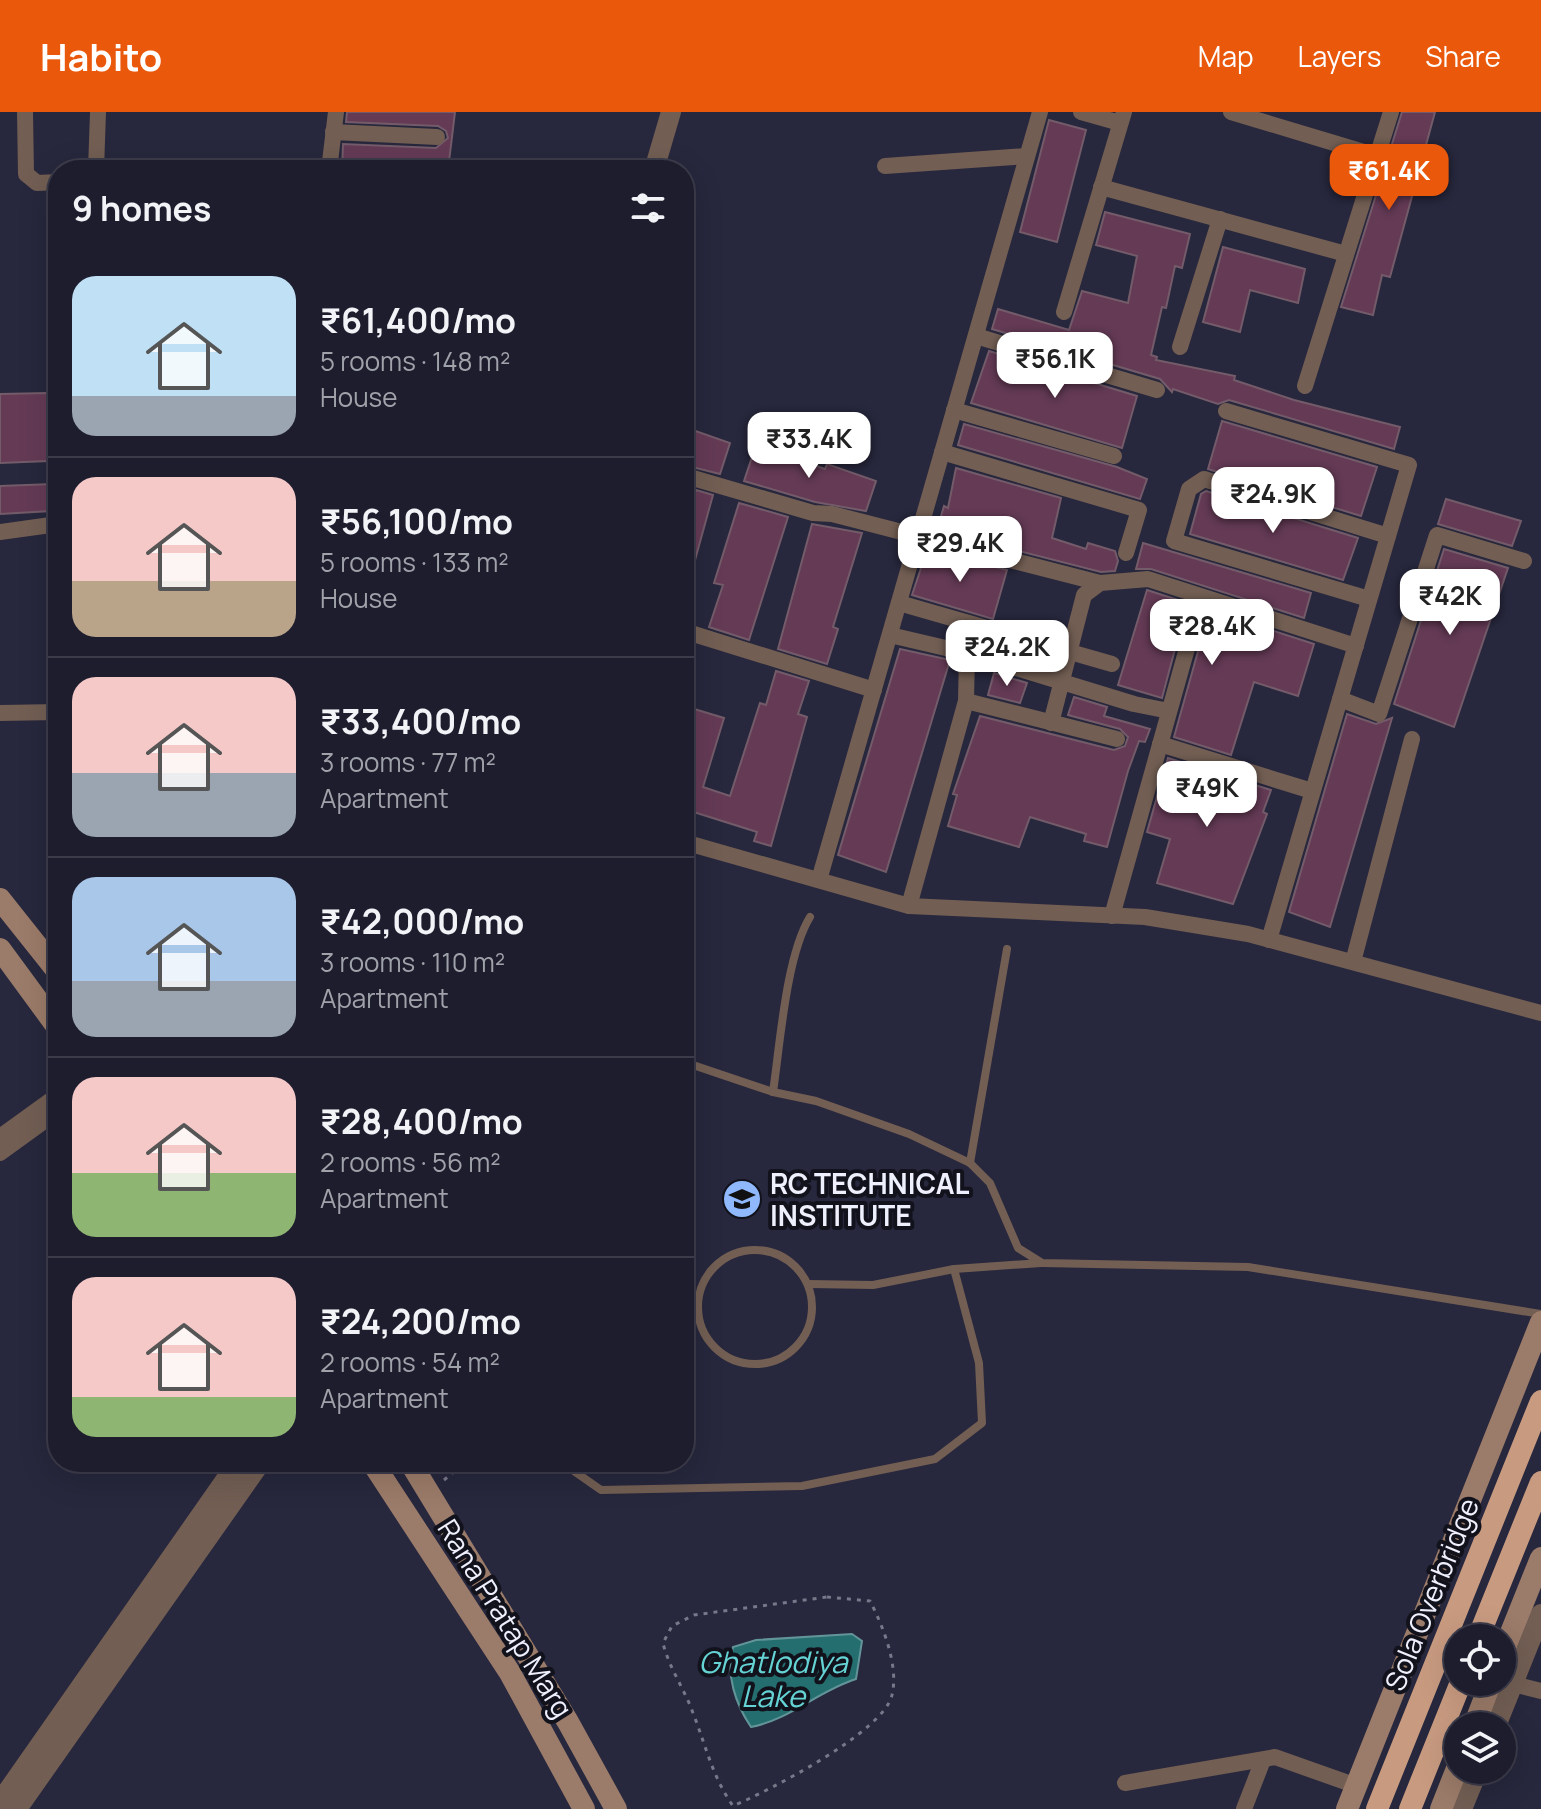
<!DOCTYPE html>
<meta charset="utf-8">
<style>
body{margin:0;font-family:Manrope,sans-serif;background:#2a2a3a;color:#f1f3f6;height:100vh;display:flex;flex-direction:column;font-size:30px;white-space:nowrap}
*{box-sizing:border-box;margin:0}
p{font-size:26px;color:#a0a2aa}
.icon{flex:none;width:44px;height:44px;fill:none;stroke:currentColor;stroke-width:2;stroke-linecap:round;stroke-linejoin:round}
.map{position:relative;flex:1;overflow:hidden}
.drawer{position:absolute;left:48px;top:48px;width:646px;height:1312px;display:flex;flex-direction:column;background:#1d1d2e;border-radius:32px;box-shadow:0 8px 32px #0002,0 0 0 2px #3b3b4a}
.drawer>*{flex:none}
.tools{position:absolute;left:1444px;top:1512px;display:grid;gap:16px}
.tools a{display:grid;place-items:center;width:72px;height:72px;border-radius:50%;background:#1d1d2e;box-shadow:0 8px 32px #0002,0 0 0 2px #3b3b4a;font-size:40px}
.price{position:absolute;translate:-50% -68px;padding:0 18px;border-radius:16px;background:#fff;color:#222;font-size:26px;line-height:52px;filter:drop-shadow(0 2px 4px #0008)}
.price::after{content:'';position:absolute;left:50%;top:48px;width:24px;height:18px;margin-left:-12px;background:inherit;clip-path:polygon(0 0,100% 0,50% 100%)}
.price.current{background:#ea580c;color:#fff}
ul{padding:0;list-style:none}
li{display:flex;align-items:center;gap:24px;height:200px;padding:0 24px}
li+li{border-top:2px solid #3b3b4a}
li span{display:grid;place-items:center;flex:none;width:224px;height:160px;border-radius:24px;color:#555}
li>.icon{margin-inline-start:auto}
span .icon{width:96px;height:96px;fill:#fffc;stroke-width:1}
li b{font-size:34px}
h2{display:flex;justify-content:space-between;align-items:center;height:96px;padding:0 24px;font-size:34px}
header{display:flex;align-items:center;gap:48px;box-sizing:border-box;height:112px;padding:0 40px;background:#ea580c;color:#fff}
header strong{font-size:38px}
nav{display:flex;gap:44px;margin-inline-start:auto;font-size:28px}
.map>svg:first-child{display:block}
</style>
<header>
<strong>Habito</strong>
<nav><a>Map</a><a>Layers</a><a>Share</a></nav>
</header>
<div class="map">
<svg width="1541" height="1697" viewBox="0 0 1541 1697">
<rect width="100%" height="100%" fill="#27273d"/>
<path fill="#256e6f" stroke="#62959a" stroke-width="2" d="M852,1522l10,7 -6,38c-38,12 -65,40 -105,48 -15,-22 -26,-53 -18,-80l23,-7z"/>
<g fill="#643a55" stroke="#735b69" stroke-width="2">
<polygon points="347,0 455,0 448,58 380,54 380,58 342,58 343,32 436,36 448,26 446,19 438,14 346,10"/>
<polygon points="1402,0 1435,0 1390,165 1382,163 1373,203 1341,195"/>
<polygon points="1049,8 1086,18 1057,130 1020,120"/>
<polygon points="1105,100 1190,122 1182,156 1175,154 1166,196 1162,195 1151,243 1157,245 1156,248 1235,264 1234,268 1294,288 1400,315 1394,337 1229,288 1218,292 1173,277 1172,280 1160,267 992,217 998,197 1069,218 1082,179 1128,191 1137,144 1096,133"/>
<polygon points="1223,135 1305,157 1298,191 1250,178 1240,220 1203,210"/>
<polygon points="989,239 1137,284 1122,336 971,291"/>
<polygon points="47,281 48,349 0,351 0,282"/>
<polygon points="1222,309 1377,355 1361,404 1208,357"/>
<polygon points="964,312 1117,355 1147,367 1140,387 958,333"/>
<polygon points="684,315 730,331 720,362 684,353"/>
<polygon points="756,333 825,357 827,352 876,369 866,399 815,390 744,369"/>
<polygon points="956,356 1061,386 1052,426 1086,437 1088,431 1115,439 1118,449 1115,459 1101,460 937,418 944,394 948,396"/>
<polygon points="52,372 51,399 0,402 0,374"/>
<polygon points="696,378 713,383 687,477 684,415"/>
<polygon points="1206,379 1358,426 1343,468 1190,422 1201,382"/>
<polygon points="1446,387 1521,409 1512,434 1438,412"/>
<polygon points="739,391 788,405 749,528 709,515 723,473 714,471"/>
<polygon points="812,412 862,421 833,515 838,517 827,552 778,537"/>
<polygon points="1143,431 1311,481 1304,506 1151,457 1136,457"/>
<polygon points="1444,437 1508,456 1454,615 1394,592"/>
<polygon points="927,438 1007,458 993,507 912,483"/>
<polygon points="1147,478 1314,532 1298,584 1254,570 1231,643 1174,625 1202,525 1198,514 1174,510 1167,534 1175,537 1162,586 1118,573"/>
<polygon points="900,537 950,548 886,760 838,743"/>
<polygon points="776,559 809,569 798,602 807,605 771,734 754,729 757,720 684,697 684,619 691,596 724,606 703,675 730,684 760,591 766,593"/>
<polygon points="994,561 1027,571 1020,591 988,583"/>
<polygon points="1074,585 1107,595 1104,604 1150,617 1145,630 1139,629 1128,659 1107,735 1084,729 1086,722 1030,705 1019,735 948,714 957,683 953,682 980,604 1114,638 1125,634 1128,625 1120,617 1068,603"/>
<polygon points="1347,602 1376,612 1392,606 1330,815 1289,800"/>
<polygon points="1168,646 1271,678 1263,700 1267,702 1233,792 1157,771 1170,727 1147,720"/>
</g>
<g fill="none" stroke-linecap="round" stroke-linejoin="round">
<g stroke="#78788b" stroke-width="3" stroke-dasharray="4 6" stroke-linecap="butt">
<polyline points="444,1368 466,1350"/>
<path d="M827,1485l43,4c13,25 29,65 22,94 -8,37 -124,96 -159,111 -21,-30 -27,-60 -40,-93 -9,-25 -24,-45 -30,-70l9,-17 22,-11z"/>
</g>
<g stroke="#725e53" stroke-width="8">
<polyline points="684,950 773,980 816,989 909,1022 970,1051 990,1071 1018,1136 1042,1151 1248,1155 1541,1202"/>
<path d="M773,980c7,-47 13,-136 37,-175"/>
<polyline points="970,1051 1007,837"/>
<circle cx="755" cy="1195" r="57"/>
<polyline points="808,1172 873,1173 954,1157 1041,1151"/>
<polyline points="684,1209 697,1202"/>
<polyline points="561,1350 601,1378 802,1374 935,1347 982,1311 979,1251 954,1157"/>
</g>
<g stroke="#725e53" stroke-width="16">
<polyline points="25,0 26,62 37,71 58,70"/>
<polyline points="1081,0 1120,11"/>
<polyline points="1231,0 1377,44"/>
<polyline points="333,20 437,25"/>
<polyline points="885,54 1027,44"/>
<polyline points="96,58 98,0"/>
<polyline points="329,58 336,0"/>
<polyline points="1101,75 1346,142"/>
<polyline points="1064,200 1124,0"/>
<polyline points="976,224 1157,278"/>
<polyline points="1180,235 1220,107"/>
<polyline points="1305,274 1391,0"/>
<polyline points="954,298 1114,344"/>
<polyline points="1226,299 1409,353 1269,828"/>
<polyline points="942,340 1139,398 1126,441"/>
<polyline points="686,364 813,401 832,402 1100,471"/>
<polyline points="0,420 58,412"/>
<polyline points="1369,487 1174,429 1189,377 1204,367 1388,424"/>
<polyline points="899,491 1112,552"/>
<polyline points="684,519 874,578"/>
<polyline points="890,523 967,541 966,589"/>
<polyline points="967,541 1134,592 1169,599"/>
<polyline points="1340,587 1379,602 1437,423 1524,449"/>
<polyline points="0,601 58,600"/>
<polyline points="1051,611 1084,483 1100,471 1148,467 1356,534"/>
<polyline points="1160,632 1312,679"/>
<polyline points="684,730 909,794 1145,805 1248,822 1541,901"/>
<polyline points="819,768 1040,0"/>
<polyline points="909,794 966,589 1117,627"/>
<polyline points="1112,804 1191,522"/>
<polyline points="1353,850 1412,627"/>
<polyline points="0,1025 58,983"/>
<polyline points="0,1041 58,999"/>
<polyline points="1502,1569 1541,1579"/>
<polyline points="1125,1671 1275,1645 1357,1674"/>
<polyline points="1244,1697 1263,1648"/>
</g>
<g stroke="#725e53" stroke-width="20">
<polyline points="654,58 671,0"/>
<polyline points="1496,1614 1541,1502"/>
<polyline points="0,1690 238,1350"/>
<polyline points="17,1697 261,1350"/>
<polyline points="1462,1697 1478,1658"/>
</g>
<g stroke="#9b7b69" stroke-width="22">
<polyline points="0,787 58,860"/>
<polyline points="0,837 58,916"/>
<polyline points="372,1350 510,1561 584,1697"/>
<polyline points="410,1350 568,1610 616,1697"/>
<polyline points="1502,1543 1541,1446"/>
<polyline points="1474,1614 1491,1570"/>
<polyline points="1347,1697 1541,1210"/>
<polyline points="1441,1697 1458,1654"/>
</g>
<g stroke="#c89b80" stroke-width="22">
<polyline points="1478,1526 1541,1370"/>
<polyline points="1377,1697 1541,1289"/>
<polyline points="1410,1697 1461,1570"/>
</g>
</g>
<defs>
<g id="university-disc" transform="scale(2)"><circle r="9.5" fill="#8fb8fd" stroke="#11121b"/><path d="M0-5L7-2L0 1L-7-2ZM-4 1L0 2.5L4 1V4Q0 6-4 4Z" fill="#111"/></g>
</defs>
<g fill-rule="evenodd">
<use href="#university-disc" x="742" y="1087"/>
</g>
<g text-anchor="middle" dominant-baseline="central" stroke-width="8" stroke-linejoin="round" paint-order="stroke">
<g font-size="28" font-weight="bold" fill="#eff0fe" stroke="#11121b" text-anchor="start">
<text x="770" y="1071">RC TECHNICAL<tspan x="770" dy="32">INSTITUTE</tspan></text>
</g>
<g font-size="28" fill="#eff0fe" stroke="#11121b">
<text transform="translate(1431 1482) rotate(-68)">Sola Overbridge</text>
<text transform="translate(506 1506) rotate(58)">Rana Pratap Marg</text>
</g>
<g font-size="30" font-style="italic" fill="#65d3d4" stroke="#11121b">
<text x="773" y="1549">Ghatlodiya<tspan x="773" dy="34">Lake</tspan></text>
</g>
</g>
</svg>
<div class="tools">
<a><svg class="icon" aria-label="locate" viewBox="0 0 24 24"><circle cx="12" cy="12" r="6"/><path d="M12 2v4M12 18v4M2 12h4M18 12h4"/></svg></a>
<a><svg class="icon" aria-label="layers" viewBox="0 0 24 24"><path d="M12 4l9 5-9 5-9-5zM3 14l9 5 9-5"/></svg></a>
</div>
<b class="price current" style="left:1389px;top:100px">₹61.4K</b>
<b class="price" style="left:1055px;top:288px">₹56.1K</b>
<b class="price" style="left:809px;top:368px">₹33.4K</b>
<b class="price" style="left:1273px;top:423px">₹24.9K</b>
<b class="price" style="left:960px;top:472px">₹29.4K</b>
<b class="price" style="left:1450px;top:525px">₹42K</b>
<b class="price" style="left:1212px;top:555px">₹28.4K</b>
<b class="price" style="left:1007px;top:576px">₹24.2K</b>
<b class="price" style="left:1207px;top:717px">₹49K</b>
<section class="drawer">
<h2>9 homes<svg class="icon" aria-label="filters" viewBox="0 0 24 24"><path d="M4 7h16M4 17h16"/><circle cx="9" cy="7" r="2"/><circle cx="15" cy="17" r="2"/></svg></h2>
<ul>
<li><span style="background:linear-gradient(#bfe0f5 75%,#9aa5b1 0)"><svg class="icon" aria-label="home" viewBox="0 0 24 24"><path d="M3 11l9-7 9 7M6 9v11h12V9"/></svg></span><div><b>₹61,400/mo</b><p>5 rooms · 148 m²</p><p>House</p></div></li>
<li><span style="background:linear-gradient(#f6c9c9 65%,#b9a48a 0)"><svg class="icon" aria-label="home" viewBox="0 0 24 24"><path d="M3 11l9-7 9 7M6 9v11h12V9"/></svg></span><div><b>₹56,100/mo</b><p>5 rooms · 133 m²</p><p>House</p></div></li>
<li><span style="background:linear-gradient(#f6c9c9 60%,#9aa5b1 0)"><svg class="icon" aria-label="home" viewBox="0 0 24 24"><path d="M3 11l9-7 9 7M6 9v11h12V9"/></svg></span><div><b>₹33,400/mo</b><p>3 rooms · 77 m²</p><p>Apartment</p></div></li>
<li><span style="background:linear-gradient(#a9c7e8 65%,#9aa5b1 0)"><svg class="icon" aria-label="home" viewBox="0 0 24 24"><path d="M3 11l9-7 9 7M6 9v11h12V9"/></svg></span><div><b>₹42,000/mo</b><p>3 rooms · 110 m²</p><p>Apartment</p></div></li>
<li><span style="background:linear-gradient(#f6c9c9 60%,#8fb573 0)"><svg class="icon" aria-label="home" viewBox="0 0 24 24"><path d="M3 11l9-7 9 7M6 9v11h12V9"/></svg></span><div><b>₹28,400/mo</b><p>2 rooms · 56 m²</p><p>Apartment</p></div></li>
<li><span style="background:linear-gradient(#f6c9c9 75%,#8fb573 0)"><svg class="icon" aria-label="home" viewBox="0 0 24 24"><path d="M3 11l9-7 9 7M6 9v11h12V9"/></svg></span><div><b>₹24,200/mo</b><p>2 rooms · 54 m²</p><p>Apartment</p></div></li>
</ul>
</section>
</div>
